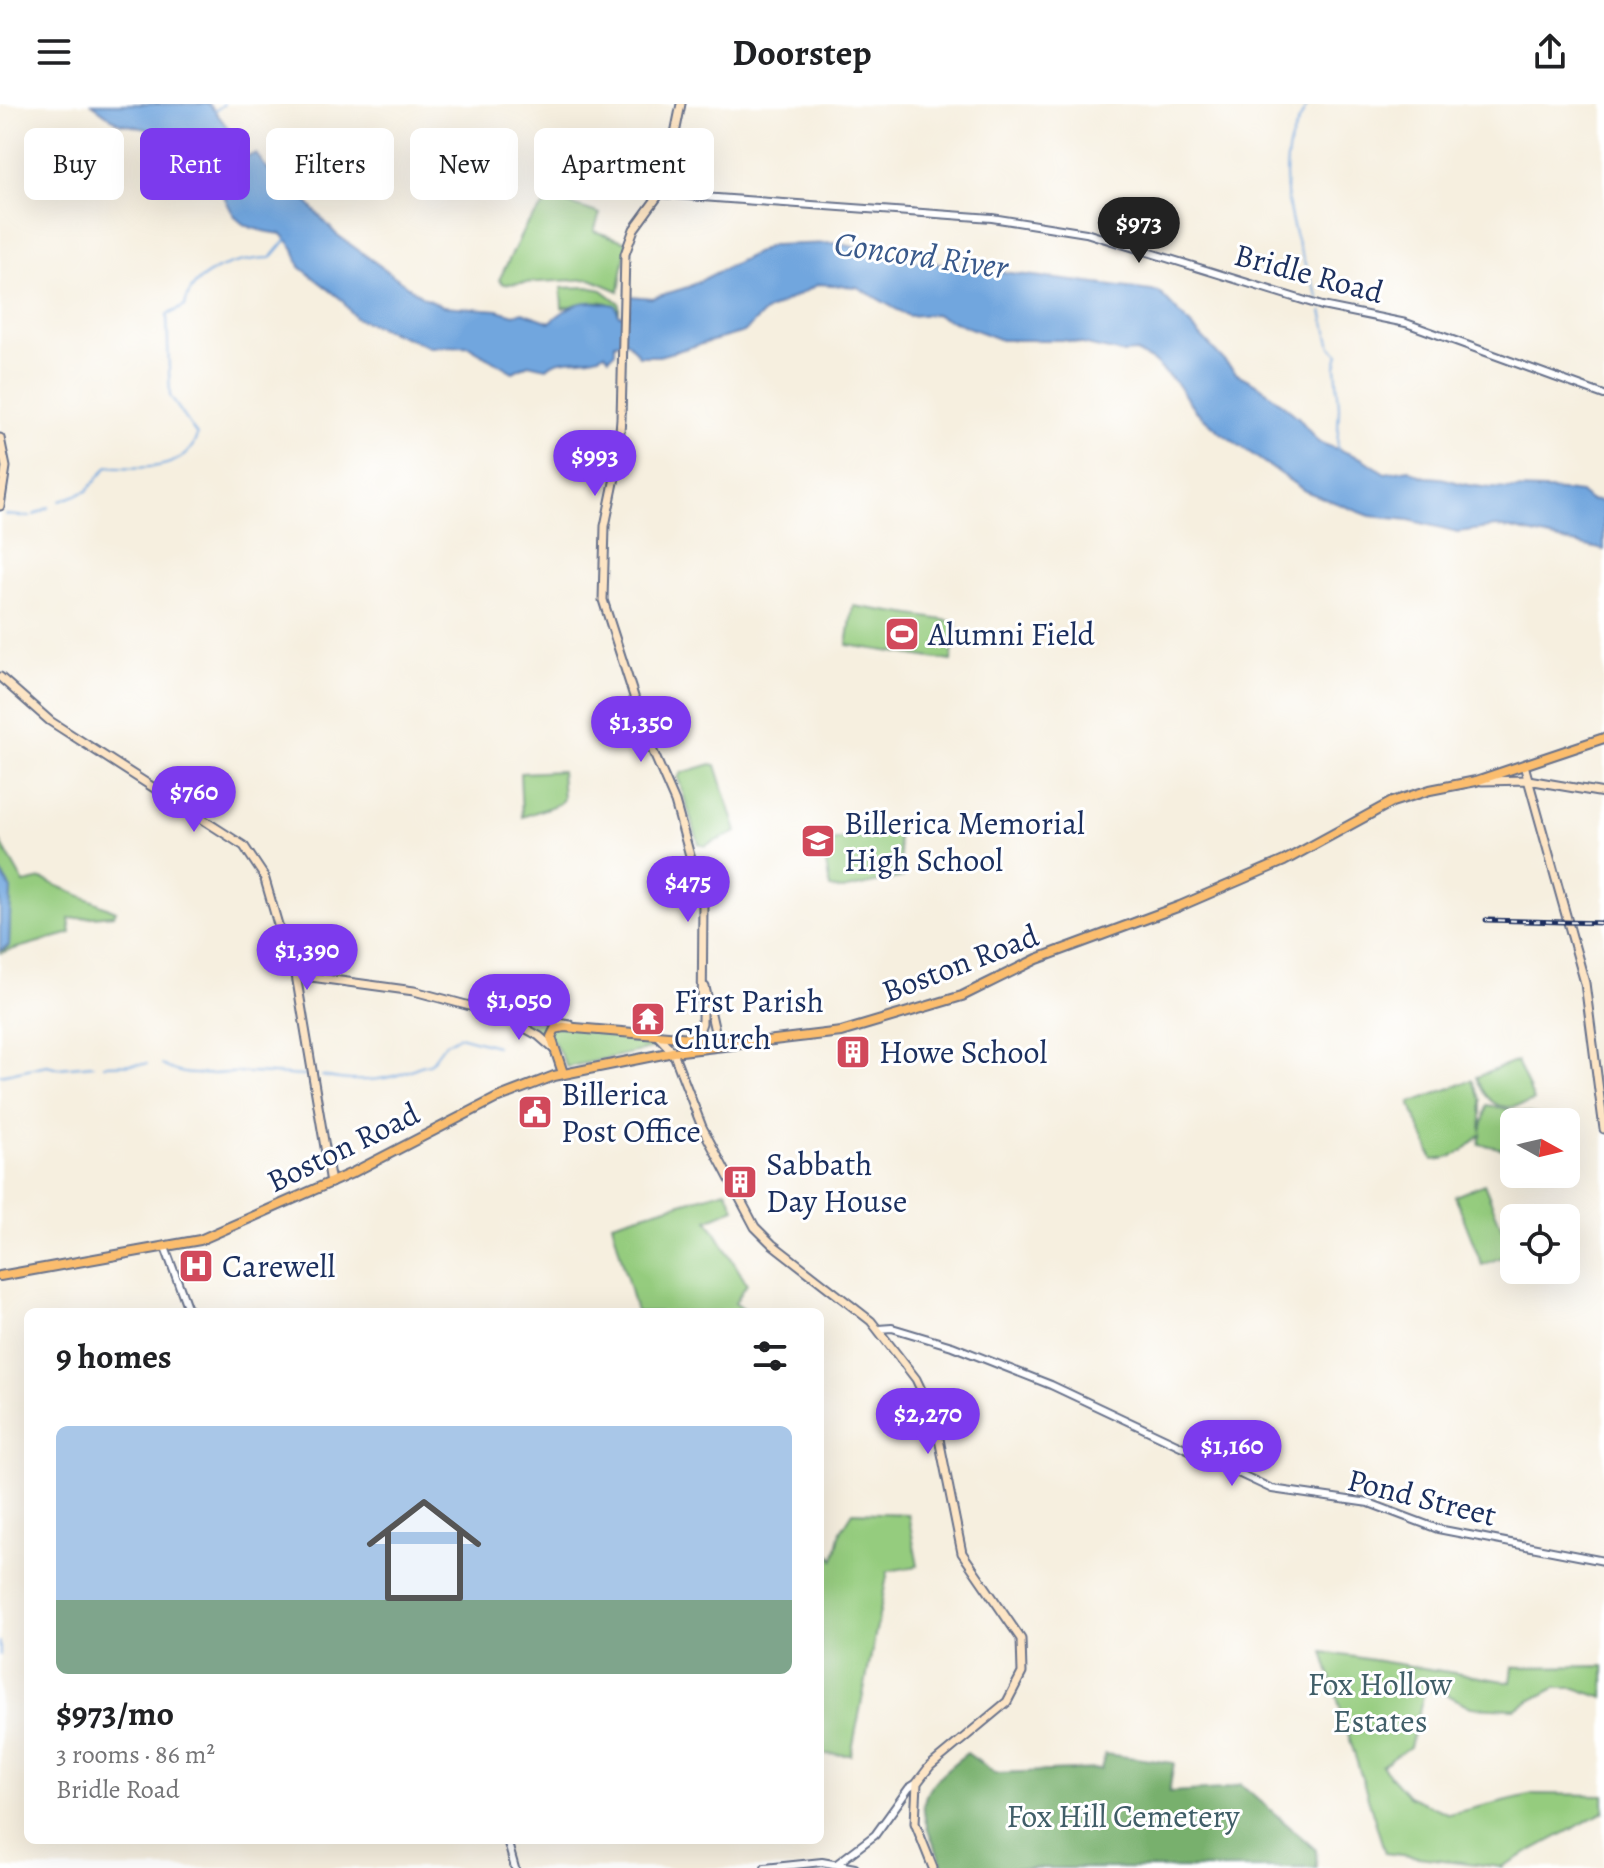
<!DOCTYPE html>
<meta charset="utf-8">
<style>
body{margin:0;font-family:Alegreya,serif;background:#f6f6f6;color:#202124;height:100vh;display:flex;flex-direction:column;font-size:30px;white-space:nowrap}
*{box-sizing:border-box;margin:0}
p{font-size:26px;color:#757577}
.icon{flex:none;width:44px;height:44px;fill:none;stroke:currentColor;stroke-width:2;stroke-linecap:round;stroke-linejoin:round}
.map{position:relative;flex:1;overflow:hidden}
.side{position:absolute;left:24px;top:1204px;width:800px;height:536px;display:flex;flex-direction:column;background:#fff;border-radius:12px;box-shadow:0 8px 32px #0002}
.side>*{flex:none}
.banner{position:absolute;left:24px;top:24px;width:800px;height:72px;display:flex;gap:16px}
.needle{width:52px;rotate:98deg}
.buttons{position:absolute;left:1500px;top:1004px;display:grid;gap:16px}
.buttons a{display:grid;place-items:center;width:80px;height:80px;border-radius:12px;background:#fff;box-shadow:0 8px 32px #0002;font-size:40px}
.price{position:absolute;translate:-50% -68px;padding:0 18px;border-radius:28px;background:#7c3aed;color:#fff;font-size:26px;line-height:52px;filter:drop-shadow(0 2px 4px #0008)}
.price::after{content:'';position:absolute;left:50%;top:48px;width:24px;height:18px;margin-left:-12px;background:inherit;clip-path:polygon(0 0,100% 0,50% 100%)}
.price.on{background:#222;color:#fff}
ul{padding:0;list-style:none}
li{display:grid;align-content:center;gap:16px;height:424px;padding:0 32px}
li+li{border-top:2px solid #e0e0e0}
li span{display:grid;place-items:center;height:248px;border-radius:12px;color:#555}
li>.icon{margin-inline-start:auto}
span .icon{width:144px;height:144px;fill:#fffc;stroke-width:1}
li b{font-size:34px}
h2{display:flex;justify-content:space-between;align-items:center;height:96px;padding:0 32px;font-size:34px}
.chip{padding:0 28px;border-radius:12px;background:#fff;box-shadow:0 8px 32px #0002;font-size:28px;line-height:72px}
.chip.on{background:#7c3aed;color:#fff}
header{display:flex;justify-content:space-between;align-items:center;height:104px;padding:0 32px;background:#fff;font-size:36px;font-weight:700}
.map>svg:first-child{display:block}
</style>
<header><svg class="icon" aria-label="menu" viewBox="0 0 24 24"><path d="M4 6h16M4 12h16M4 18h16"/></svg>Doorstep<svg class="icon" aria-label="share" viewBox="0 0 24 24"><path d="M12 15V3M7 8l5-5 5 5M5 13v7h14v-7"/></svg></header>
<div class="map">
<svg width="1604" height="1764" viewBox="0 0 1604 1764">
<rect width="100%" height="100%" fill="#fff"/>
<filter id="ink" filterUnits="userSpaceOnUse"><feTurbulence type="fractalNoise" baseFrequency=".0125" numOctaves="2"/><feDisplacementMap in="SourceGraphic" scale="16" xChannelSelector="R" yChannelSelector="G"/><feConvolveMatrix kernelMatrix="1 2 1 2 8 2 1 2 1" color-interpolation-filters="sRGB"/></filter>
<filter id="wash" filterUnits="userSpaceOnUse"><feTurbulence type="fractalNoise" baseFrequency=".006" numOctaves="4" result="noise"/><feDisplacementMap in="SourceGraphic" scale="32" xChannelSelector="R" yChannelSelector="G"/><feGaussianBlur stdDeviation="1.8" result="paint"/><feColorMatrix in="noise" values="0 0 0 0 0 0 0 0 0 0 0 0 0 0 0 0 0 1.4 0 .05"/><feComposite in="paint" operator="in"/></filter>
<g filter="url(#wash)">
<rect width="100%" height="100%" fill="#f6efdf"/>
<g fill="#95cc7e" stroke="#587e6e" stroke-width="2">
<polygon points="552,94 600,110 594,127 627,138 619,187 591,175 504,180 499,176 526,121"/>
<path d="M588,183l14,3 17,13v8c-13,-17 -40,-7 -57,-3l-1,-20z"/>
<polygon points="853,502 957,518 951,557 847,541"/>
<polygon points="711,660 716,661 737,728 704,742 699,740 678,674 681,669"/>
<polygon points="561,667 563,695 559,700 522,713 520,669"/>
<polygon points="886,728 897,730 903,773 842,786 830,784 823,741 835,736"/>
<polygon points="0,737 24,779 42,775 116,807 114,811 69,815 71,829 0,849 9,842 11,785 0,767"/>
<polygon points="519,916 651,935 656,938 655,944 567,963 554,938"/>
<path d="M1517,957l17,40c-31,12 -45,7 -58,-24z"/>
<path d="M1472,976l9,20v31l6,-26 59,12 -1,5h-31v29l-35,-7 2,-10c-16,16 -25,25 -48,26l-23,-57z"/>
<polygon points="1484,1080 1512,1149 1482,1161 1455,1092"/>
<polygon points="726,1086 735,1104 708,1116 747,1180 735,1199 747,1208 636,1208 612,1119"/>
<polygon points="853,1408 908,1410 918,1462 888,1467 851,1651 820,1650 820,1437 834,1456 841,1427"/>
<polygon points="1323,1548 1511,1578 1513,1563 1604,1562 1604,1594 1575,1584 1555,1584 1515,1605 1471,1603 1444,1589 1425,1585 1410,1643 1381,1662 1408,1692 1449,1710 1533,1690 1604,1691 1604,1708 1501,1763 1385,1749"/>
</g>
<path fill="#78b06d" stroke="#4a7066" stroke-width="2" d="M967,1649l28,20 106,-4 4,-15 69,9 -5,29 55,-3 17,-5 75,66 1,18h-373c-27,-63 -34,-72 23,-115z"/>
<g fill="#71a6de" stroke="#466a9e" stroke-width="2">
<path d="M92,0h117l35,44 -6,7 2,3 16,-4 16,21 22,13 42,46 87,63 20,9 55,4 16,5 9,-3 27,10c24,-20 33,-24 65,-17l4,10h9l2,-19 22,2 36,-11 83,-42 66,-2 71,17 251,32 78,82 23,12 39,32 19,24 43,16 24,15 24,-4c21,14 22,5 40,11 43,14 88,6 132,13l8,7 15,2v48l-93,-21 -15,-2 -38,5 -49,-12 -39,-4 -65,-25 -85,-59 -25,-22 -19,-27 -23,-22 -17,-9 -14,1 -58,-13h-63l-67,-26 -26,2 -51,-29 -38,-3 -54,28 -21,20 -85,24h-20l-12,-15 -12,2v9l-6,6 -4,-5c-17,11 -44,1 -58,15l-19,-4 -15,8 -45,-26 -38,1 -75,-29 -14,-19 -41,-32 -6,-18 -12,-15c-55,-7 -44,-17 -69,-58l8,-6 -2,-3 -18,3 -15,-16 -35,-24 -32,-7z"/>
<polygon points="0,767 11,785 9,842 0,846"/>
</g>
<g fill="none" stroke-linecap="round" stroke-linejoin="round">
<g stroke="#71a6de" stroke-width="2">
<path d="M1308,0c-6,12 -14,26 -18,39 -13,51 9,110 29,155"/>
<polyline points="215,7 224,0"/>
<polyline points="1322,207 1331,243 1339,250 1336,262 1339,303 1337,349"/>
<path d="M60,397l27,-10 21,-25c30,3 80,6 89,-31l-27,-39 -3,-81 18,-9c6,-37 55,-47 86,-48l16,-19"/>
<polyline points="6,411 30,413"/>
<polyline points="34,411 49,403"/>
<polyline points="103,961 147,960"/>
<path d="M162,961c22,13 42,9 67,8 25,-1 51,2 76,3"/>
<polyline points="0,971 47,961 58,964 93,961"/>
<path d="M322,972c23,5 49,6 72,0 14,-3 23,-11 36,-12l15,-20 14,-8 37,10"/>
<polyline points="0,1538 0,1551"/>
</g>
</g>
</g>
<g filter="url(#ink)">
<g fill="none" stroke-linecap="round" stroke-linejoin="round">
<g stroke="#68728b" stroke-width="10">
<g id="tertiary">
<polyline points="661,90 992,114 1086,129 1322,202 1406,219 1604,291"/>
<polyline points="165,1143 189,1208"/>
<polyline points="878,1225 892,1224 952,1242 1051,1281 1272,1385 1369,1399 1438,1425 1604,1457"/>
<polyline points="507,1736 515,1764"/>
<polyline points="838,1759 875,1731 909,1684 917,1679"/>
<polyline points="765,1764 822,1758 855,1764"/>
</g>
</g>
<g stroke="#68728b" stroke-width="11">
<g id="secondary">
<polyline points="681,0 664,84 634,125 625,150 621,315 617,364 605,422 603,496 648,636 675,698 703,798 702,919 696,936"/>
<polyline points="0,334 6,363 0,402"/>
<polyline points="0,573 50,617 244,742 264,772 289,859 311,873 414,887 496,909 570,921"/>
<polyline points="1524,661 1585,879 1604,1025"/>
<polyline points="1482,677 1528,676 1604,689"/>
<polyline points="295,865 331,1079"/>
<polyline points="705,883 718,941"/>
<polyline points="505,913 539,932 555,946"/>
<polyline points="658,932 673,948 702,1023 755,1123 772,1140 871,1217 916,1275 935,1315 962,1449 1021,1535 1022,1569 1007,1598 930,1662 917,1679 915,1719 933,1764"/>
</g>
</g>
<g stroke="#68728b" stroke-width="12">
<g id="primary">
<polyline points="563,969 551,933 555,925 564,923 726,937"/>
<polyline points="0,1172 200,1136 352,1069 497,994 554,972 673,948 841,928 962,892 1037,855 1180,802 1284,757 1392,698 1430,686 1476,677 1604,634"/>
</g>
</g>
<use href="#tertiary" stroke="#fff" stroke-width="6"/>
<use href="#secondary" stroke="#fde5c5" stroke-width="7"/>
<use href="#primary" stroke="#fbbd6e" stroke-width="8"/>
<g stroke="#1b2f5e" stroke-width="5">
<polyline id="rail" points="1486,816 1604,819"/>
</g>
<use href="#rail" stroke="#fff" stroke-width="2" stroke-dasharray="6" stroke-linecap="butt"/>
</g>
</g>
<defs>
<g id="stadium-square" transform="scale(1.8)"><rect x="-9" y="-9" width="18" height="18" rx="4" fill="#d1495b" stroke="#fff"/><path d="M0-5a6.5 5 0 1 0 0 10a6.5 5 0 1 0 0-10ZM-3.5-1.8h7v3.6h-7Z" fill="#fff"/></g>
<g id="school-square" transform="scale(1.8)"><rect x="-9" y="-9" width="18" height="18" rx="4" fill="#d1495b" stroke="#fff"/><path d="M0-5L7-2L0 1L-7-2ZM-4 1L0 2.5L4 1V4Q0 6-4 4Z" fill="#fff"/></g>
<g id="temple-square" transform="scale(1.8)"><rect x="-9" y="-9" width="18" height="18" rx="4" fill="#d1495b" stroke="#fff"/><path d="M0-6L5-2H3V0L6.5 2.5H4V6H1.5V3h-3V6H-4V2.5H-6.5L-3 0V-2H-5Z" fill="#fff"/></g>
<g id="building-square" transform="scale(1.8)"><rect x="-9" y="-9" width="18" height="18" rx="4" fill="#d1495b" stroke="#fff"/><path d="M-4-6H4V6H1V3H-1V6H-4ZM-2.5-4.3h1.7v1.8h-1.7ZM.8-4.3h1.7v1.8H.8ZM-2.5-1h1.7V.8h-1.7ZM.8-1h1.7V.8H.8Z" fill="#fff"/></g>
<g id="civic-square" transform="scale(1.8)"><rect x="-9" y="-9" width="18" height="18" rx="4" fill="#d1495b" stroke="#fff"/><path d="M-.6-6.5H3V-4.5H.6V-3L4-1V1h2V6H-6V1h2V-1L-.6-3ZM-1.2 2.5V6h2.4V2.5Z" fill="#fff"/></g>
<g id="hospital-square" transform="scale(1.8)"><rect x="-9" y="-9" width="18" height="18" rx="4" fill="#d1495b" stroke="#fff"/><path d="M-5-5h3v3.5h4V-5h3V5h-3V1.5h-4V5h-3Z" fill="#fff"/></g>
</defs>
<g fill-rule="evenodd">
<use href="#stadium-square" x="902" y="530"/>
<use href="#school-square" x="818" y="737"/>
<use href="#temple-square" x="648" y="915"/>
<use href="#building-square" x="853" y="948"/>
<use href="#civic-square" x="535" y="1008"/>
<use href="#building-square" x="740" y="1078"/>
<use href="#hospital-square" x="196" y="1162"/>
</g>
<g text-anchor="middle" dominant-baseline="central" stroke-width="6" stroke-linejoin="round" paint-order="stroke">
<g font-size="32" fill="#1b2f5e" stroke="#fff">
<text transform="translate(1309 169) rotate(15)">Bridle Road</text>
<text transform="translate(960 859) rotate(-21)">Boston Road</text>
<text transform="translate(343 1043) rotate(-26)">Boston Road</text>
<text transform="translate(1422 1393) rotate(14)">Pond Street</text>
</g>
<g font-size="32" fill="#1b2f5e" stroke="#fff" text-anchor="start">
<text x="928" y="530">Alumni Field</text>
<text x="844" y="719">Billerica Memorial<tspan x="844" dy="37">High School</tspan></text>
<text x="674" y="897">First Parish<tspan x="674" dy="37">Church</tspan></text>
<text x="879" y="948">Howe School</text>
<text x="561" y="990">Billerica<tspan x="561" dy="37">Post Office</tspan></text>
<text x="766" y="1060">Sabbath<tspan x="766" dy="37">Day House</tspan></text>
<text x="222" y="1162">Carewell</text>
</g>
<g font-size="32" fill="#405e68" stroke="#fff">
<text x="1380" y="1580">Fox Hollow<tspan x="1380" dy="37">Estates</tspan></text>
<text x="1123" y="1712">Fox Hill Cemetery</text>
</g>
<g font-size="34" font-style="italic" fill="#39598b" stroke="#fff">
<text transform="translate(921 151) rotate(8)">Concord River</text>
</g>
</g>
</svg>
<div class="buttons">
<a><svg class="needle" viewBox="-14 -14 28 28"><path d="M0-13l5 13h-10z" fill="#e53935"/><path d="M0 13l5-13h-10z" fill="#757577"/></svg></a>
<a><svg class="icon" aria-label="locate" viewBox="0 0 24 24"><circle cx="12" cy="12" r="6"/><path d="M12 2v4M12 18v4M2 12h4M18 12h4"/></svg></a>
</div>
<b class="price on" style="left:1139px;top:161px">$973</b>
<b class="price" style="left:595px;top:394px">$993</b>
<b class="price" style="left:641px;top:660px">$1,350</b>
<b class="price" style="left:194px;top:730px">$760</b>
<b class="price" style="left:688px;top:820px">$475</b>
<b class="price" style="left:307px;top:888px">$1,390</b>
<b class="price" style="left:519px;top:938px">$1,050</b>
<b class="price" style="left:928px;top:1352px">$2,270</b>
<b class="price" style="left:1232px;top:1384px">$1,160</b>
<div class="banner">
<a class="chip">Buy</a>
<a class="chip on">Rent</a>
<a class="chip">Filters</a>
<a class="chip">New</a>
<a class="chip">Apartment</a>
</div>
<section class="side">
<h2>9 homes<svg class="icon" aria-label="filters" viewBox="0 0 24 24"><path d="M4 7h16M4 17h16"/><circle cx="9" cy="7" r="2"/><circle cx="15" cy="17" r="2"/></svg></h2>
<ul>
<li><span style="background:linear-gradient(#a9c7e8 70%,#7fa58c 0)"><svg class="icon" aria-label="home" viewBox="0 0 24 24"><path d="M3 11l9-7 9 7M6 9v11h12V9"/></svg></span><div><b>$973/mo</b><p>3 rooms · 86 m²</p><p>Bridle Road</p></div></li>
</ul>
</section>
</div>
